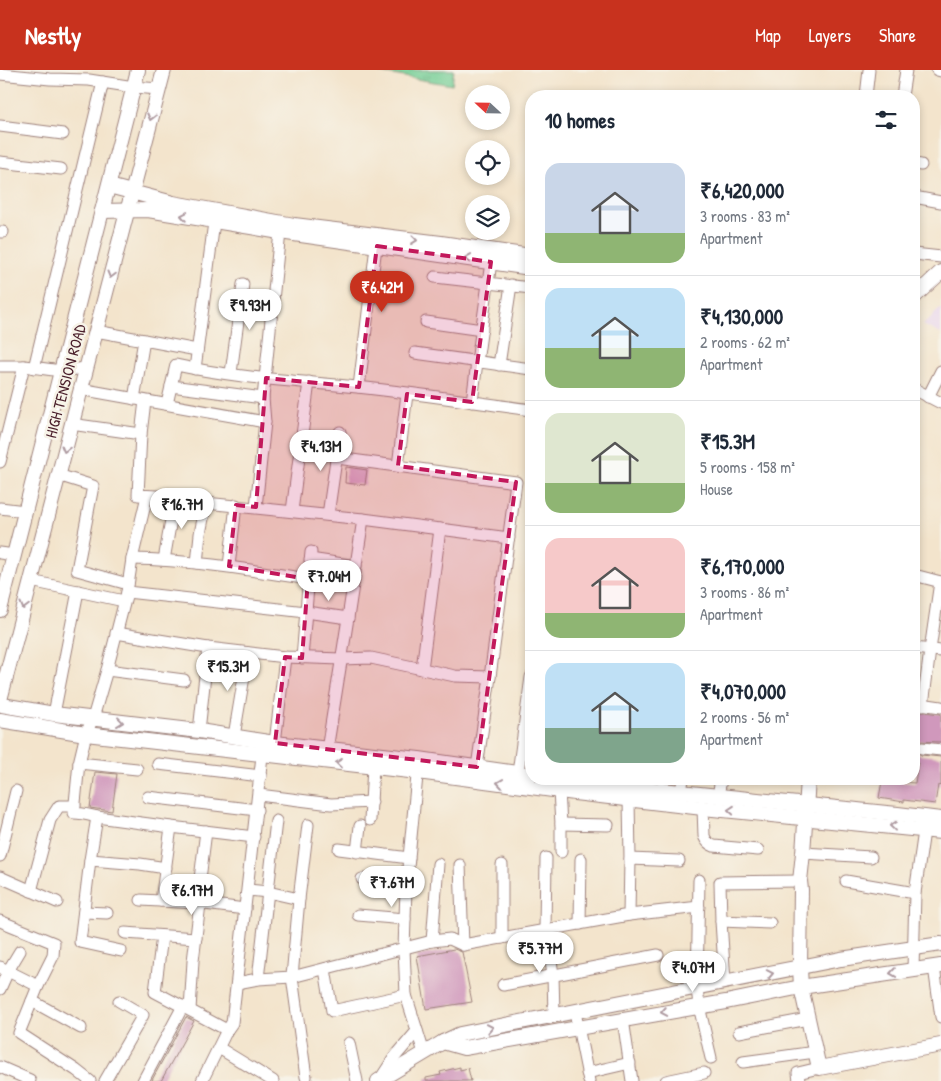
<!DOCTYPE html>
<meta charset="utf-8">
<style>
body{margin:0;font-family:"Patrick Hand",sans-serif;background:#f2f2f3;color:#1f2937;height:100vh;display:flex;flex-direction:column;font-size:19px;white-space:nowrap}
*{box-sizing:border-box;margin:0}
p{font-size:16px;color:#747a83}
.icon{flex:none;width:28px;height:28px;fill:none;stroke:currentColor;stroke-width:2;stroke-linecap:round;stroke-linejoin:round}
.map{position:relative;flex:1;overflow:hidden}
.panel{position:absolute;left:525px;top:20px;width:395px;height:695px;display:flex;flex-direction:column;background:#fff;border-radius:20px;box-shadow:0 2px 8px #0003}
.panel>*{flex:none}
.needle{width:32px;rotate:292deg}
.tools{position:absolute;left:465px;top:15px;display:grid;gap:10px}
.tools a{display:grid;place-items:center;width:45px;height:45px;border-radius:50%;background:#fff;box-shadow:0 2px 8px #0003;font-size:25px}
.price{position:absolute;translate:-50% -42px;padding:0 11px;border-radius:18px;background:#fff;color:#222;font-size:16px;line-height:32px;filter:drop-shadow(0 1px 2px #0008)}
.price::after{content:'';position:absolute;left:50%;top:30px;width:15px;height:11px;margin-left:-8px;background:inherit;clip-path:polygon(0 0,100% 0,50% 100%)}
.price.on{background:#c8321e;color:#fff}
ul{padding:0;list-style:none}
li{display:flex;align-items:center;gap:15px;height:125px;padding:0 20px}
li+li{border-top:1px solid #e0e1e3}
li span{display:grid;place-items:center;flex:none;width:140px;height:100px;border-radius:15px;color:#555}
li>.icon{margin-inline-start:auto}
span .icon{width:60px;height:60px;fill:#fffc;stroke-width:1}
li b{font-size:21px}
h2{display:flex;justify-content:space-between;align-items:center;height:60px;padding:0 20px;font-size:21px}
header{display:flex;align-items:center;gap:30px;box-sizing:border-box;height:70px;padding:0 25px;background:#c8321e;color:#fff}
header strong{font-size:24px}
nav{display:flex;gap:28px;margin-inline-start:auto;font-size:18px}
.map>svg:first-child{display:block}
</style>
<header>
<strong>Nestly</strong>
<nav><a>Map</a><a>Layers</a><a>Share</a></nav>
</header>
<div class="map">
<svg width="941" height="1011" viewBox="0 0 941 1011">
<defs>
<pattern id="park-tufts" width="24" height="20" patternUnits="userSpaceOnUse" patternTransform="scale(1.25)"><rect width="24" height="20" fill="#73ce95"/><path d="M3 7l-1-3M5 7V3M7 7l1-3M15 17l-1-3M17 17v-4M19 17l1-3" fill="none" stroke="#65b081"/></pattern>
</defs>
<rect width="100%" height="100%" fill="#f7f3e8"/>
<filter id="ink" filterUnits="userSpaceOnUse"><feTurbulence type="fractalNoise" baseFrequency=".02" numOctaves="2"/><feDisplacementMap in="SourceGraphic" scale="10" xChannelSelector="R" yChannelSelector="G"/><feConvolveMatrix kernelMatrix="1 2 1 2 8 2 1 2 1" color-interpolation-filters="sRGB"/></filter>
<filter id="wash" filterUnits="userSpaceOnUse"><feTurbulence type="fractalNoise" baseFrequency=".0096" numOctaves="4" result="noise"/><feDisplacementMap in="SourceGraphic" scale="20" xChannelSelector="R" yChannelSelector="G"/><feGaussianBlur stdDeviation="1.12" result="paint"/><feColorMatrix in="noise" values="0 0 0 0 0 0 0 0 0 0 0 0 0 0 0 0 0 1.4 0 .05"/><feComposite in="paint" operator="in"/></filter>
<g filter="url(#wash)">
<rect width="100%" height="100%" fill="#f3e4cc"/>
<polygon fill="#e7d2ef" points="941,238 941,264 923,255"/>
<polygon fill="url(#park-tufts)" stroke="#5e7660" points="363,0 454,0 452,15"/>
<g id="blocks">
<g fill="#d098bc">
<polygon points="346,397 367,400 365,415 345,413"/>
<polygon points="914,641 941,644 941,672 919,671 916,674 915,678 915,681 921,685 941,687 941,716 938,715 935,734 904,730 904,732 879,728 882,711 915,713 918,693 917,693 917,691 914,691"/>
<polygon points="531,661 531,690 527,690"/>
<polygon points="95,702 117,704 112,741 90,738"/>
<polygon points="454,879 462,882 472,932 426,939 417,886"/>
<polygon points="186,947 194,951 161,1011 153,1011 152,1010"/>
<polygon points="460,997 460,1000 468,998 471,1011 426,1011 426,1008 441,1005 440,1002"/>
</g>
</g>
</g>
<g filter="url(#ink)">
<use href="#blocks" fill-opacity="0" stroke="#9e827c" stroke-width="1"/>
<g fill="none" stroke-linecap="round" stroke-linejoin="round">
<g stroke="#9e827c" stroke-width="13">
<g id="minor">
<polyline points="937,0 941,1"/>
<polyline points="0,4 50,9 89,10 134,17 159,19"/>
<polyline points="866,26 869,0"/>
<polyline points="902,26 906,0"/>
<polyline points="0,56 63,64"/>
<polyline points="0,92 61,99"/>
<polyline points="914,94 921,95"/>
<polyline points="914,127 941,132"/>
<polyline points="0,162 3,162"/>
<polyline points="914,184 941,187"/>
<polyline points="435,207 531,218"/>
<polyline points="426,252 482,260"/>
<polyline points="96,261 197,280"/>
<polyline points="415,283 531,299"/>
<polyline points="499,295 511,215"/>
<polyline points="0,296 24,296 61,301 86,298"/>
<polyline points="34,298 103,12"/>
<polyline points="195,299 214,152"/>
<polyline points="231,303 243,214"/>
<polyline points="171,316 263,328"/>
<polyline points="359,317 377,168"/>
<polyline points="80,319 265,352 263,328 280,162"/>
<polyline points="914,319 941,333"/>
<polyline points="928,327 941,301"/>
<polyline points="134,329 144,270"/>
<polyline points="145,331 141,364 138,425 175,427 206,433 363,449 509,468"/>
<polyline points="472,332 477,292 492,185"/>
<path d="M167,334l9,-39c59,13 121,16 181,22 58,6 116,15 174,23"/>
<polyline points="71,354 141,364"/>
<polyline points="337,388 516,412 490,607 477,697"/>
<polyline points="0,392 24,296"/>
<polyline points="398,396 407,324"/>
<polyline points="58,405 93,416 77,500 128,514"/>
<path d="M147,426l-15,63 -5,33 -20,78 -14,48 -7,16 -7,29 -5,50c8,0 15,2 23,4l74,10 83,10"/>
<polyline points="256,437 265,352"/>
<polyline points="0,438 25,441"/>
<polyline points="292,441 309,312"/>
<polyline points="328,445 340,362"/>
<polyline points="0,483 14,485"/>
<path d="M132,489c59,1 118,11 176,20"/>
<polyline points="310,489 356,496"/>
<polyline points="164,490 175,427"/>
<polyline points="197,493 200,464 206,433"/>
<polyline points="229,496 236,435"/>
<polyline points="914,505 941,512"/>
<polyline points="31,511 124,531"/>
<polyline points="127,522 306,542 348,548"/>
<polyline points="116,563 208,578 285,587 341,589 371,588 455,606 490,607"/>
<polyline points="914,578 941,581"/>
<polyline points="302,588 311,482"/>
<polyline points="422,599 440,459"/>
<polyline points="107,600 184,610"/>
<polyline points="914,633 941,637"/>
<polyline points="923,635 930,580 940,512"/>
<polyline points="54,644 78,521"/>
<polyline points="199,661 208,578"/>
<polyline points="234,666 248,583"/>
<polyline points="275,673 285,587"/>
<polyline points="922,678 941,680"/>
<polyline points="327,680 348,548 363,449"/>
<polyline points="79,693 137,699"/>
<polyline points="158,694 261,706"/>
<polyline points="418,696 406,818 404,879 406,925 424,983"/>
<polyline points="518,703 531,607"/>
<polyline points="559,721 561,754 561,782"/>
<polyline points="681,722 683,709"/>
<polyline points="259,725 331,734 372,732"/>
<polyline points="718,726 721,709"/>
<polyline points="148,727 257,740"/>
<path d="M703,738l1,28c2,5 4,8 10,10l44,4"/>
<polyline points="97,747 90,790 80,872 121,881"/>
<polyline points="370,750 373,697"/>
<polyline points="561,754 608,755"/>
<polyline points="339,779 409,788"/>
<polyline points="357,782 360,756"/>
<polyline points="803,783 871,787"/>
<polyline points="0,786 16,721"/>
<polyline points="630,789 679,791"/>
<polyline points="90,790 140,794 166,798"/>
<polyline points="460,795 463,875"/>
<polyline points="502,795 502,868"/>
<polyline points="0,807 57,832"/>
<polyline points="362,809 407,812"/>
<polyline points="699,810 697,918 699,936 711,988"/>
<polyline points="846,811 915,823"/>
<polyline points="248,820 268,822 299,829"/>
<polyline points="31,821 50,750 59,736 75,736"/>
<polyline points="141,830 197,833 245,839"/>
<polyline points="161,831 171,757"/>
<polyline points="197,833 206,761"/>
<polyline points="84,842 107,843"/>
<polyline points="358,845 405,849"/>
<polyline points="629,845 699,837"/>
<polyline points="0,851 54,873 53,886 38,916 19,963 76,1000 90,1011"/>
<polyline points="721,851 770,853"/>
<polyline points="580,854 581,789"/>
<polyline points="545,860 546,788"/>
<polyline points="547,861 553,905 554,945"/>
<polyline points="125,863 196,868"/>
<polyline points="162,866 155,922 227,960"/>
<polyline points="432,871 438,794"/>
<polyline points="0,897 38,916"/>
<polyline points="934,897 941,947"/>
<polyline points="325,899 332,941 406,925"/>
<polyline points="913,900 915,823 925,754"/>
<polyline points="258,909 276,751"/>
<polyline points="725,912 721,851 720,812 800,811"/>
<polyline points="237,913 258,909 292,907 432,871 450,869 463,875 629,845 630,789 629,729"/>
<polyline points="503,915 658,885"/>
<polyline points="0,919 8,901 20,881"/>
<polyline points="32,931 81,958"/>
<polyline points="190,940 193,891 200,834"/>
<polyline points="575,942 589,1011"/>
<polyline points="623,949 632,1011"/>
<polyline points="739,962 808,949"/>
<polyline points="349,973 357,1011"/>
<polyline points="219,978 273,1011"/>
<polyline points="743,992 815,982"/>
<polyline points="0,997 30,1010 29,1011"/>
<polyline points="587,1003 630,993"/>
<polyline points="306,1007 292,907 299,829 308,755"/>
<polyline points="381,1008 394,988 417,961"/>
<polyline points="105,1011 143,945 119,931"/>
<polyline points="143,1011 183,936"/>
<polyline points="202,1011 227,960 232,953 263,677"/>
<polyline points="666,1011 704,1003"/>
<polyline points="799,1011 798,1003 819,998"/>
</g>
</g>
<g stroke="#9e827c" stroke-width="16">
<g id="tertiary">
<polyline points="109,116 173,133 294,155 441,173 531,186"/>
<polyline points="102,141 148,140 280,162 531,198"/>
<polyline points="914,227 941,202"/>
<polyline points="0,540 138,0"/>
<polyline points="0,630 164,0"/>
<polyline points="2,635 54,644 199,661 275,673 419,689 531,705"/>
<polyline points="0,650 86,664 418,702 575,723 703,738 941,762"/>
<path d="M566,709c80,10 161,18 242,26 44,5 89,8 133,14"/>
<polyline points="808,709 803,783 800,811 801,820 800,898 801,917 819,998 941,975"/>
<polyline points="443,972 464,978 726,932 801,917 941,896"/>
<polyline points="378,1011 443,972 460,964 841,889 941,874"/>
</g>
</g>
<use href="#minor" stroke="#fff" stroke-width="11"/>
<use href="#tertiary" stroke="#fff" stroke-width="14"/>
</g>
<defs><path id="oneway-chevron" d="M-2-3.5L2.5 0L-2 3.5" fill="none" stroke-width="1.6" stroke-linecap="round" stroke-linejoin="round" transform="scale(1.25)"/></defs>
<g stroke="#ae9aa0">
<use href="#oneway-chevron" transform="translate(151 47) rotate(104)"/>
<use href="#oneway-chevron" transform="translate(184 146) rotate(-170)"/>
<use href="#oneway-chevron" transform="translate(414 170) rotate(7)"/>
<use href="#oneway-chevron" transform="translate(468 188) rotate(-172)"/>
<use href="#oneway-chevron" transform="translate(111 205) rotate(105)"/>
<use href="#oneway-chevron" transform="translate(65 379) rotate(105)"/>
<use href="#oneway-chevron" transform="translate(24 536) rotate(105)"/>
<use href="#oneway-chevron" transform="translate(120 652) rotate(7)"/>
<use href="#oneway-chevron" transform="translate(339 693) rotate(-173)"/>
<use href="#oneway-chevron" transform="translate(500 713) rotate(-172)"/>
<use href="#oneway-chevron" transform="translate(731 740) rotate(-175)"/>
<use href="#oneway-chevron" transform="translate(893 756) rotate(-174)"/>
<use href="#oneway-chevron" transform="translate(893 903) rotate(172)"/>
<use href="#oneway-chevron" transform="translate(770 904) rotate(-11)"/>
<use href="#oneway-chevron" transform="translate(664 942) rotate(170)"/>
<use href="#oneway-chevron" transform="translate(490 958) rotate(-11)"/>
</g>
</g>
<path fill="#c2185b" fill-opacity="0.2" stroke="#c2185b" stroke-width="4" stroke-dasharray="10 6" stroke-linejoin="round" d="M377,176l114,16 -19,140 -65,-8 -9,72 118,16 -39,285 -202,-24 10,-86 17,1 6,-79 -79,-13 7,-61 20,2 10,-129 93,9z"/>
<g text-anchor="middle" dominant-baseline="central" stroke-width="5" stroke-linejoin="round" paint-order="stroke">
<g font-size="16" fill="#4a1f2b" stroke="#f7f3e8">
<text transform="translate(65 311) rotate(-75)">HIGH TENSION ROAD</text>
</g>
</g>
</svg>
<div class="tools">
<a><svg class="needle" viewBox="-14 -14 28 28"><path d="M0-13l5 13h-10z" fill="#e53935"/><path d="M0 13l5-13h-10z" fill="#747a83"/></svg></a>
<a><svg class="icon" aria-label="locate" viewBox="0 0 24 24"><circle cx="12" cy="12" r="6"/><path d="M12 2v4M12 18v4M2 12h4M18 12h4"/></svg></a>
<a><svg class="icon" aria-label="layers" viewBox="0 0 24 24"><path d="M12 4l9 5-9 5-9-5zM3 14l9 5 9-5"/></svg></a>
</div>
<b class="price on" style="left:382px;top:243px">₹6.42M</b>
<b class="price" style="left:250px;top:261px">₹9.93M</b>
<b class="price" style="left:321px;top:402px">₹4.13M</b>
<b class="price" style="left:182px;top:460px">₹16.7M</b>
<b class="price" style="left:329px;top:532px">₹7.04M</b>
<b class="price" style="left:228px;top:622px">₹15.3M</b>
<b class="price" style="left:392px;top:838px">₹7.67M</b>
<b class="price" style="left:192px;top:846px">₹6.17M</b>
<b class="price" style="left:540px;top:904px">₹5.77M</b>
<b class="price" style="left:693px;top:923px">₹4.07M</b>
<section class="panel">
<h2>10 homes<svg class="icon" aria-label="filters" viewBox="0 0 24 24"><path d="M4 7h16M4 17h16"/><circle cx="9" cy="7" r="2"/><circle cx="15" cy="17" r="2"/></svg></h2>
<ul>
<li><span style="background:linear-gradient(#c9d6e8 70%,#8fb573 0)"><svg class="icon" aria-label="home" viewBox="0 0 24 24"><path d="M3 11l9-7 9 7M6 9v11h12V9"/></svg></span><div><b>₹6,420,000</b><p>3 rooms · 83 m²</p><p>Apartment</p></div></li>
<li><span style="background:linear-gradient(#bfe0f5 60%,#8fb573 0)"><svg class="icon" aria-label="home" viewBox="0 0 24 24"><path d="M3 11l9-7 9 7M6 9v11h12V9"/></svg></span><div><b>₹4,130,000</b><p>2 rooms · 62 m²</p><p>Apartment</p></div></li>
<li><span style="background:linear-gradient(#dfe7d0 70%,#8fb573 0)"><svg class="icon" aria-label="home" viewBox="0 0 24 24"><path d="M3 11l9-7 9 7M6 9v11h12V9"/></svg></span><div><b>₹15.3M</b><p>5 rooms · 158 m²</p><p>House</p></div></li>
<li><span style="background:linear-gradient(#f6c9c9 75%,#8fb573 0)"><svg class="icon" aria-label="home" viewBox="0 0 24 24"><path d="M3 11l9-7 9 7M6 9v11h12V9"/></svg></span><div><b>₹6,170,000</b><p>3 rooms · 86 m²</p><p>Apartment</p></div></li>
<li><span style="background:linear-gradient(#bfe0f5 65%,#7fa58c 0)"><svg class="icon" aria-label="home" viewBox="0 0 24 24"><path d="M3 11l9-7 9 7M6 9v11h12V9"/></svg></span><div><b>₹4,070,000</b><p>2 rooms · 56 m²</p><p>Apartment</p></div></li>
</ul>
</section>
</div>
